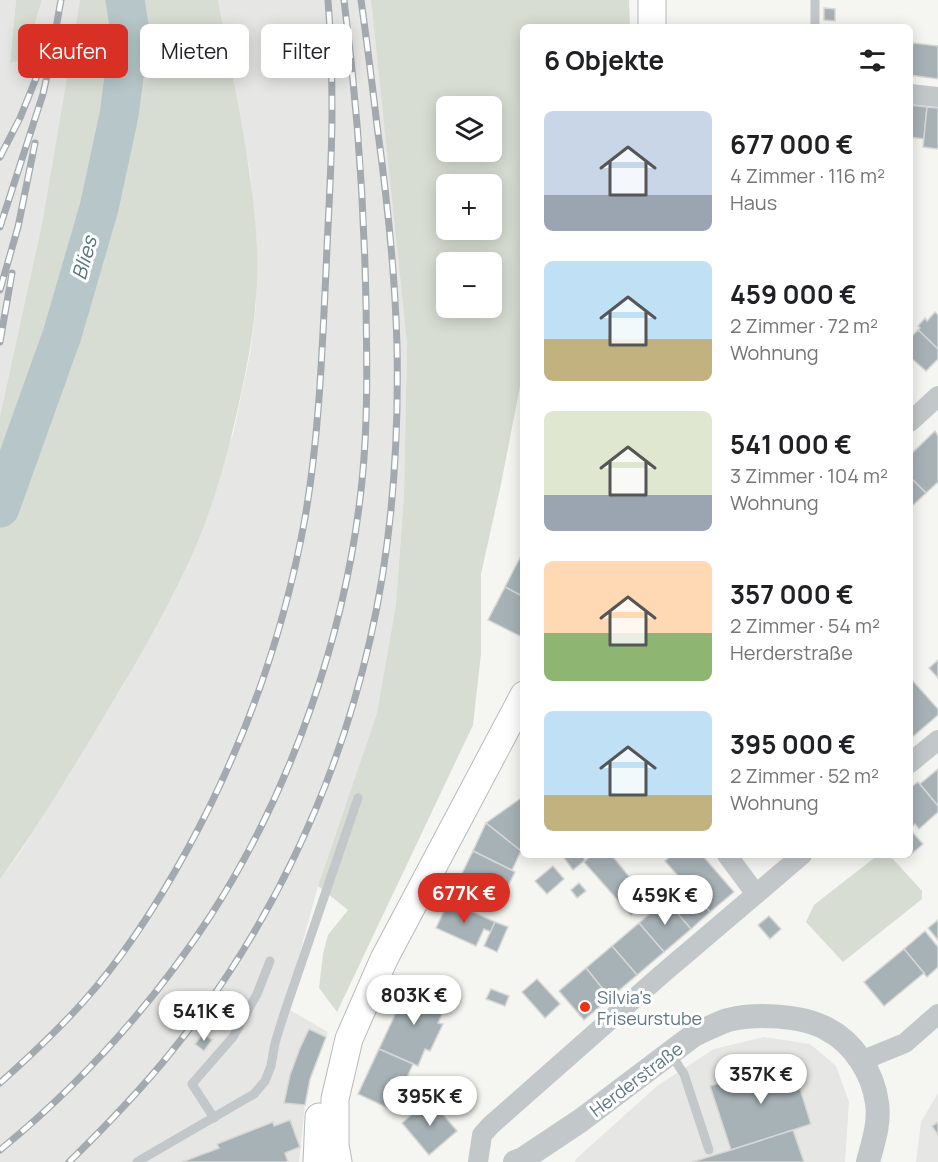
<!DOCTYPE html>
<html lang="de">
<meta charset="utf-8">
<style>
body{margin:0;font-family:Manrope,sans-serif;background:#f2f2f2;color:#202124;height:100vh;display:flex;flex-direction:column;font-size:22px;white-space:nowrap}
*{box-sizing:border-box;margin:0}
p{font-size:20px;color:#757577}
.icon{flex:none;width:33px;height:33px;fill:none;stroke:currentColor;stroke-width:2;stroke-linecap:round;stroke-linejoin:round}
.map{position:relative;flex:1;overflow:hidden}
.panel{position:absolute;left:520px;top:24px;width:393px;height:834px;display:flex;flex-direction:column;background:#fff;border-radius:9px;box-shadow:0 3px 15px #0003}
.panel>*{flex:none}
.banner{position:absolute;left:18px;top:24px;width:412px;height:54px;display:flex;gap:12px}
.buttons{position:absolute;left:436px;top:96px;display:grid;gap:12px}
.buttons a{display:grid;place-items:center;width:66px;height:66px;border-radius:9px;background:#fff;box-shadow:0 3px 15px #0003;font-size:30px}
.price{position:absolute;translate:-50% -51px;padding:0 14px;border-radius:21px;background:#fff;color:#222;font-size:20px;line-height:39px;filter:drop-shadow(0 2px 3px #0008)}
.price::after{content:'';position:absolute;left:50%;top:36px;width:18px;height:14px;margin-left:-9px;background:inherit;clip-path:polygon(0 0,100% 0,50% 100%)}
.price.selected{background:#d93025;color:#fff}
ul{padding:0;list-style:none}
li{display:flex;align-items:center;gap:18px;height:150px;padding:0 24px}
li span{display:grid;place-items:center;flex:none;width:168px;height:120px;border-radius:9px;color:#555}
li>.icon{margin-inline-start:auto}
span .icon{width:72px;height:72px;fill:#fffc;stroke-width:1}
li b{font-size:26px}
h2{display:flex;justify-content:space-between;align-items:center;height:72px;padding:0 24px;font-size:26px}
.tag{padding:0 21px;border-radius:9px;background:#fff;box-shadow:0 3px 15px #0003;font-size:21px;line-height:54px}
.tag.selected{background:#d93025;color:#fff}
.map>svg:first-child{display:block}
</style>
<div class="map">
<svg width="938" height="1162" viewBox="0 0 938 1162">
<rect width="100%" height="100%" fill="#f5f5f1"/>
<g fill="#e6e6e4">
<polygon points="0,0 16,0 10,62 24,60 42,0 80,0 42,224 0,416"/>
<polygon points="218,0 371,0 388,159 407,343 404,494 396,604 377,713 318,886 288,996 290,1010 328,1032 310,1079 305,1105 299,1162 0,1162 0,879 21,851 122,687 233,434 250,354 256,305 257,249 250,172"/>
<polygon points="764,1037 810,1044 836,1066 849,1102 845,1162 575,1162 577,1158 657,1086 714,1049"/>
<polygon points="938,1093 938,1162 916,1162 921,1122"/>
</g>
<g fill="#d7ddd2" fill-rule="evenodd">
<polygon points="16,0 42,0 24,60 10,63"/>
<path d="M80,0h138c15,82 35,165 39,248 2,48 -5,95 -15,141 -12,57 -27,115 -51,168 -30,66 -68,128 -106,191 -27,44 -54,89 -85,131v-463l42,-192z"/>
<path d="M371,0h258l1,27h-106l-1,344 -22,113 -20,90v80l-8,71 -136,287 -18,-24 4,-34 5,-19 20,-25 -30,-24 59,-173 19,-109 8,-110 3,-151zM447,106h45v46h-45zM447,184h45v46h-45zM447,262h45v46h-45z"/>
<polygon points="878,855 882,855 893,859 922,891 922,899 843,962 806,922 814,905"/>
</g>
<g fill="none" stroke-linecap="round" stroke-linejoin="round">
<polyline stroke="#b7c7c9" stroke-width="39" points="0,508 62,335 99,208 119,115 130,32 125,0"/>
</g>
<g fill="#a7b2b7" stroke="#d6d6d4" stroke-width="1.5">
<polygon points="824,8 835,9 835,21 824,20"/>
<polygon points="913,43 938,46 938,79 910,75 910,58"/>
<polygon points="910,105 927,107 924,139 910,137"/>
<polygon points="927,107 938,108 938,149 923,147"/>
<polygon points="935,312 938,315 938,349 918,330 920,328 918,326 925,318 927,321"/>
<polygon points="918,330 938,349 938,359 926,371 910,357 910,338"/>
<polygon points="935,431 938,436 938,482 926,493 910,477 910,455"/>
<polygon points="910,477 926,493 910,508"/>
<polygon points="524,550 524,597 505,587"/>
<polygon points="505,587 524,597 524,638 488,620"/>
<polygon points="938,660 938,678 929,668"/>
<polygon points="911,679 938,709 938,715 910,739"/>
<polygon points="938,769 938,806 920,784"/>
<polygon points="918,782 938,806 938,812 919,829 915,824 910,828 910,788"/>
<polygon points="524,796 524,849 521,851 486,823"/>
<polygon points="486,823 521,851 512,870 473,851"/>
<polygon points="912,832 923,844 908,857 906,855 910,855 910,834"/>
<polygon points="473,851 515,872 505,892 490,905 455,888"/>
<polygon points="562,855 582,855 585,860 573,870"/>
<polygon points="591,855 617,855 614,858 647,899 631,915 584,862"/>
<polygon points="672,855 702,855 734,892 710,912 665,861"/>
<polygon points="553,866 564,879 547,894 535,881"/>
<polygon points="678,876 710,912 691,929 659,892"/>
<polygon points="579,883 586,891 577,898 571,890"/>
<polygon points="666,900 691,929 664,952 639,923"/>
<polygon points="449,901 495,922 491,932 484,929 476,946 436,928"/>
<polygon points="769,916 781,929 770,939 758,925"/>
<polygon points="938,920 938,940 928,928"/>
<polygon points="495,922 508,927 497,952 484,946"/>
<polygon points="639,923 664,952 637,975 612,946"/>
<polygon points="925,931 938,947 938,967 927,977 904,949"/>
<polygon points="612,946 637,975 610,998 586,968"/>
<polygon points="904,949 924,973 884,1006 864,982"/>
<polygon points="586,968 610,998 584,1020 559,991"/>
<polygon points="537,979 560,1004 545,1018 522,992"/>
<polygon points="409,985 447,1002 438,1023 443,1024 430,1051 425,1049 418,1066 379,1049"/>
<polygon points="491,989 509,996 505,1006 486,999"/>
<polygon points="309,1029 326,1037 310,1079 305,1105 284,1103 290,1075 300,1048"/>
<polygon points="203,1034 212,1040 204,1051 195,1044"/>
<polygon points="379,1049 413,1064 392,1110 358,1094"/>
<polygon points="791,1060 811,1124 731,1150 710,1086"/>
<polygon points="430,1099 457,1131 429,1155 402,1123"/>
<polygon points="290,1120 300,1147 285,1153 288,1162 182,1162 219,1148 217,1144 273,1122 274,1126"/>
<polygon points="938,1122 938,1135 932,1126"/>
<polygon points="793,1130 804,1162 692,1162 731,1150"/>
</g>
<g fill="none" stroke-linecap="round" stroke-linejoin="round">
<g stroke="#b4bbbe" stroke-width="29">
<g id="secondary">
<polyline points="652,0 652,27"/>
<polyline points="317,1162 319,1117"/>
<polyline points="338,1162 335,1145 335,1099 349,1039 384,959 524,695"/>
</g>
</g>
<g stroke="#c2c7ca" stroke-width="9">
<polyline points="815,27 815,0"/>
<polyline points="670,1053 684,1074 709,1150"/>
<polyline points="214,1118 192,1084 233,1037 257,994 270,961"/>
<polyline points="137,1162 254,1094 265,1081 271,1066 275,1043 284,1014 358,798"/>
</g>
<g stroke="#c2c7ca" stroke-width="20">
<polyline points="910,94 938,97"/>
<polyline points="910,422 938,396"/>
<polyline points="910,763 938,740"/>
<polyline points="727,855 756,894"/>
<polyline points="861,1061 905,1043 938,1014"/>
<polyline points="478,1162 482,1135 491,1125 661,975 802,855"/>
</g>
<path stroke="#c2c7ca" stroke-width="24" d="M515,1162l8,-3 57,-38 114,-86c11,-5 22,-11 34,-15 27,-7 74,-5 99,9 27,14 46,44 50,74 3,20 -4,40 -9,59"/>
<use href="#secondary" stroke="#fff" stroke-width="27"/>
<g stroke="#a2aaaf" stroke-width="7">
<g id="rail">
<polyline points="0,157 20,118 43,61"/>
<polyline points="0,227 43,94 49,67 61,0"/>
<polyline points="0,290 18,227 35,143"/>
<polyline points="0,342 12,273"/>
<path d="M0,1083c29,-26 58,-53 84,-82 41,-46 74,-98 103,-151 57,-104 97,-216 118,-332 14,-81 17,-165 21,-247 2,-53 6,-106 6,-159 0,-37 -1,-75 -4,-112"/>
<path d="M0,1150c82,-67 153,-146 211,-235 81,-126 136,-284 151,-434 6,-58 5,-118 4,-177 -2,-102 -9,-203 -22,-304"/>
<path d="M69,1162c36,-35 71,-71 103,-111 96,-119 164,-262 198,-411 22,-96 29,-196 27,-295 -2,-74 -10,-147 -20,-220 -5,-42 -10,-83 -16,-125"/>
</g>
</g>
<use href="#rail" stroke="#fff" stroke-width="4.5" stroke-dasharray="14" stroke-linecap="butt"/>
</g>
<circle fill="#f23014" stroke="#fff" stroke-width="2" cx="585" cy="1007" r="6"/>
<g text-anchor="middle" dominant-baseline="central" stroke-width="6" stroke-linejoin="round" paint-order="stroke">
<g font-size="18" fill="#617985" stroke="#fff" text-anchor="start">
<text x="597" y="997">Silvia's<tspan x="597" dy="21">Friseurstube</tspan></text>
</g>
<g font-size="18" fill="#617985" stroke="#fff">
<text transform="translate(636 1079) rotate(-37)">Herderstraße</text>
</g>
<g font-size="20" font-style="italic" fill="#58767b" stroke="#fff">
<text transform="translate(84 258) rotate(-74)">Blies</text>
</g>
</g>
</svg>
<div class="buttons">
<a><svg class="icon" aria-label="layers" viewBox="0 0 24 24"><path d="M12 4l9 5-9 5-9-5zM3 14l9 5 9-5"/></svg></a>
<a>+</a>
<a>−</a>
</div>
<b class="price selected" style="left:464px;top:924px">677K €</b>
<b class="price" style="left:665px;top:926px">459K €</b>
<b class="price" style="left:414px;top:1026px">803K €</b>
<b class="price" style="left:204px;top:1042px">541K €</b>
<b class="price" style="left:761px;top:1105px">357K €</b>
<b class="price" style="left:430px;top:1127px">395K €</b>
<div class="banner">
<a class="tag selected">Kaufen</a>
<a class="tag">Mieten</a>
<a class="tag">Filter</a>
</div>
<section class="panel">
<h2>6 Objekte<svg class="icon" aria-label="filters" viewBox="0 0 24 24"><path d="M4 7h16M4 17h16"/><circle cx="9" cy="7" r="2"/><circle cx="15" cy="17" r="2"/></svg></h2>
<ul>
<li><span style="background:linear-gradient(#c9d6e8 70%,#9aa5b1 0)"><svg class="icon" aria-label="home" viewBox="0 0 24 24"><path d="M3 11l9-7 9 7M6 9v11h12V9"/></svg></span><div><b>677 000 €</b><p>4 Zimmer · 116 m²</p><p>Haus</p></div></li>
<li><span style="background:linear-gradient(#bfe0f5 65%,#c2b280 0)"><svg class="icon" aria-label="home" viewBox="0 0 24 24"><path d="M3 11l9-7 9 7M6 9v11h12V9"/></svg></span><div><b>459 000 €</b><p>2 Zimmer · 72 m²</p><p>Wohnung</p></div></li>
<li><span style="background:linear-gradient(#dfe7d0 70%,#9aa5b1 0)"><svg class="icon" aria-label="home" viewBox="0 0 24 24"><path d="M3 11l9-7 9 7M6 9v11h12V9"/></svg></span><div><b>541 000 €</b><p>3 Zimmer · 104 m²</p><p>Wohnung</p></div></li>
<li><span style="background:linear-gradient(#ffd9b3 60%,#8fb573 0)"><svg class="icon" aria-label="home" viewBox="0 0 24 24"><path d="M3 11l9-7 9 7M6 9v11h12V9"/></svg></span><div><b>357 000 €</b><p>2 Zimmer · 54 m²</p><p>Herderstraße</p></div></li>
<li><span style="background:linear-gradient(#bfe0f5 70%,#c2b280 0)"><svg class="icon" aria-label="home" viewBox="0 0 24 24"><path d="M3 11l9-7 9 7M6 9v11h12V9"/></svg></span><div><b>395 000 €</b><p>2 Zimmer · 52 m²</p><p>Wohnung</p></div></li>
</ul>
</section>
</div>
